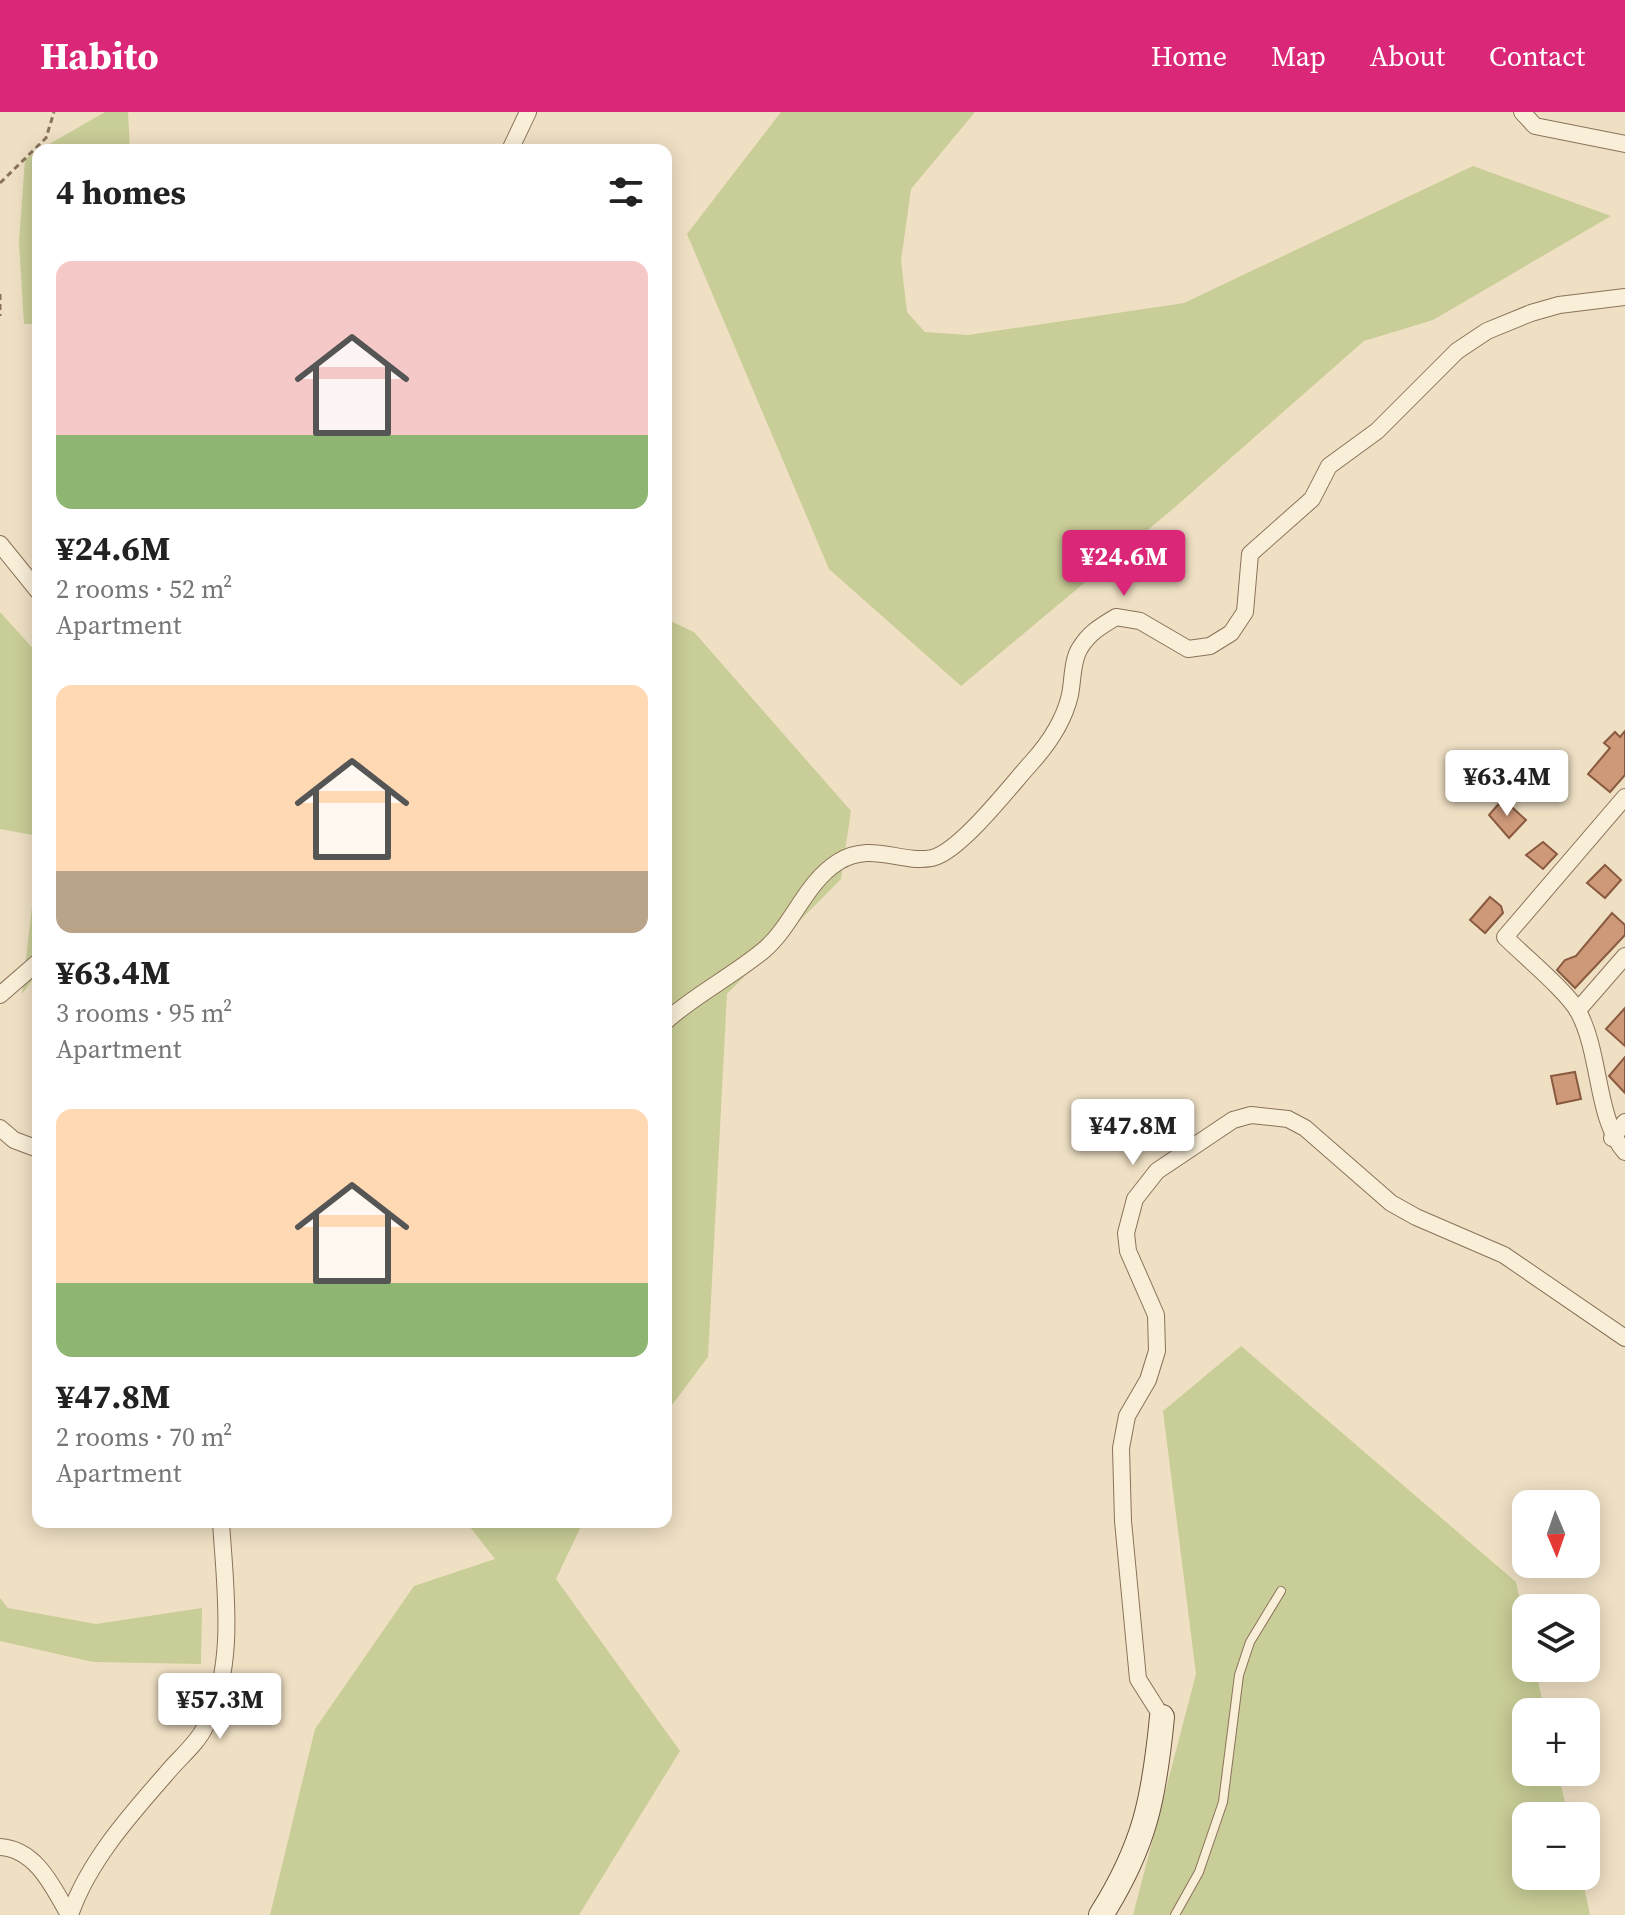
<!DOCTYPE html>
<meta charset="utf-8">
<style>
body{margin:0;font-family:"Source Serif 4",serif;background:#f6f6f6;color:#222;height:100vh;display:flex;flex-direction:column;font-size:30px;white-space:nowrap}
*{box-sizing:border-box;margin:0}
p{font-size:26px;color:#767676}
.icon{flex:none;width:44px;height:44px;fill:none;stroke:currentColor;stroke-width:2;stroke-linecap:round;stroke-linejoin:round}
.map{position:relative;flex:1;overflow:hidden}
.side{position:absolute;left:32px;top:32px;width:640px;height:1384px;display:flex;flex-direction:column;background:#fff;border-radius:16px;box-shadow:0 4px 20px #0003}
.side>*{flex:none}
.needle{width:52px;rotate:178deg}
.controls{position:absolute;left:1512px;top:1378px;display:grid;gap:16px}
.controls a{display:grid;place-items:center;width:88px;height:88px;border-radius:16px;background:#fff;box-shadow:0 4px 20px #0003;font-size:40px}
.price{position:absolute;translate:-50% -68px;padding:0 18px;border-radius:8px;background:#fff;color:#222;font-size:26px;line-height:52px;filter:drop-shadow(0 2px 4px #0008)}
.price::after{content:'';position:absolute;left:50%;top:48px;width:24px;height:18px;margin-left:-12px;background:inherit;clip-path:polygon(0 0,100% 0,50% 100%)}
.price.current{background:#db2777;color:#fff}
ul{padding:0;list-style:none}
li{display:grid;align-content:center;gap:16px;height:424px;padding:0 24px}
li span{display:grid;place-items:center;height:248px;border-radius:16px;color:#555}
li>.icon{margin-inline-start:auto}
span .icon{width:144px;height:144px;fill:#fffc;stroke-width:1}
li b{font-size:34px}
h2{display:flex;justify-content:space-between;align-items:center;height:96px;padding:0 24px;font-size:34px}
header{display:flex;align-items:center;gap:48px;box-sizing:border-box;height:112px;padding:0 40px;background:#db2777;color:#fff}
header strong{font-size:38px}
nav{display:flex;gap:44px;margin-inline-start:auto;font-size:28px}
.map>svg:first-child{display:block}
</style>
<header>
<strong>Habito</strong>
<nav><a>Home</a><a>Map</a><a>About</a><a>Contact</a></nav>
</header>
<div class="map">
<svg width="1625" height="1803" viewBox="0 0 1625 1803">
<rect width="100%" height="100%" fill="#efe0c4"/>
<g fill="#c9cd97">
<polygon points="105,0 128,0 130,38 39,38"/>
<polygon points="781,0 975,0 911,77 901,149 907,200 925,220 968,223 1184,191 1473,54 1611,104 1433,208 1364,229 1174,396 961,574 829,457 687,122"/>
<polygon points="38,39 38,212 24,212 19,130 25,47"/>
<polygon points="0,500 38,542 38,724 0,717"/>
<polygon points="666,507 694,520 851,699 841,767 727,882 708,1245 666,1301"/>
<polygon points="38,742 38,861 22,882"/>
<polygon points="1241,1234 1516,1470 1526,1514 1526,1556 1535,1556 1545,1600 1526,1600 1526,1660 1558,1660 1568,1704 1526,1704 1526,1764 1582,1764 1590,1803 1133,1803 1196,1562 1163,1299"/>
<polygon points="466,1410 583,1410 556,1467 680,1639 579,1803 270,1803 315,1617 414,1474 495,1447"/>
<polygon points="0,1486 8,1496 96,1512 202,1496 201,1552 93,1550 0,1529"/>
</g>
<g fill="#cd9979" stroke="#895a3f" stroke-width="2">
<polygon points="1625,619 1625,663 1610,680 1588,662 1610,636 1604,631 1615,620 1620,625"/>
<polygon points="1503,687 1526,708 1509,726 1489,703"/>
<polygon points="1543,730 1557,742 1543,757 1526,743"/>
<polygon points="1605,753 1621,768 1605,786 1587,771"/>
<polygon points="1490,785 1501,794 1503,801 1485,821 1470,808"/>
<polygon points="1612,801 1625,813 1625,823 1575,876 1557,858 1565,848 1576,844"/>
<polygon points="1625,896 1625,934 1606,917"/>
<polygon points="1625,945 1625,981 1609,964"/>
<polygon points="1575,960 1581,987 1557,992 1551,964"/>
</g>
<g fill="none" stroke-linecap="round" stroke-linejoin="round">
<g stroke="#8a725a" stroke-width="10">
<polyline id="lane" points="1175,1803 1199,1760 1223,1690 1239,1563 1250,1530 1281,1479"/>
</g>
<g stroke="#8a725a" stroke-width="18">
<g id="street">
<polyline points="1522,0 1535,14 1625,32"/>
<polyline points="510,38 528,0"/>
<polyline points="0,432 38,479"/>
<path d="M1625,685l-120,140c19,19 63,55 74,76 22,42 17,106 46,139"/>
<polyline points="0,883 38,850"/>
<polyline points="1578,898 1625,844"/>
<path d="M666,909c30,-27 67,-45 98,-71 29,-25 41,-67 74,-88 33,-21 62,2 94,-4 28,-6 79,-73 100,-96 18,-20 32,-41 38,-67 3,-15 2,-35 10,-47 9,-15 21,-22 36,-31l24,4 48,28 22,-3 21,-13 14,-21 5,-58 62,-55 17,-33 48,-35 80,-80 30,-20 44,-18 28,-8 66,-8"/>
<polyline points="0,1016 14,1028 38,1037"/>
<polyline points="1612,1026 1625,1010"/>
<polyline points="1162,1605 1138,1567 1123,1409 1121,1336 1127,1304 1148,1268 1157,1239 1156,1203 1128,1139 1126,1121 1135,1087 1157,1059 1233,1008 1251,1003 1288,1007 1305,1016 1391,1091 1416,1105 1504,1143 1625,1226"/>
<path d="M0,1735c36,2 53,40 69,68"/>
<path d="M70,1803c18,-53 60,-100 96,-141 12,-15 31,-30 39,-47 32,-61 20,-139 16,-205"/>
</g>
</g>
<g stroke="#6c533d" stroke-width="26">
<path id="secondary" d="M1101,1803c44,-70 53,-116 61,-198"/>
</g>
<g stroke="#8a725a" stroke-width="3" stroke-dasharray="6 4" stroke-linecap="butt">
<polyline points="0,71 46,26 54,0"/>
<polyline points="0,182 0,204"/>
</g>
<use href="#lane" stroke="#f9eed7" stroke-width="8"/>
<use href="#street" stroke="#f9eed7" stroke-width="16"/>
<use href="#secondary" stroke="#f9eed7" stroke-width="24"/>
</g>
</svg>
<div class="controls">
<a><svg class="needle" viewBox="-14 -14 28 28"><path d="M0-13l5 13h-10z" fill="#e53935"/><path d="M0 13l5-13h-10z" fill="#767676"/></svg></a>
<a><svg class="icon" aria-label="layers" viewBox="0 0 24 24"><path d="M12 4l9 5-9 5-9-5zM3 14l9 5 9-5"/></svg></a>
<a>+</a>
<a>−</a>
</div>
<b class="price current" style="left:1124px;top:486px">¥24.6M</b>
<b class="price" style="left:1507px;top:706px">¥63.4M</b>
<b class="price" style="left:1133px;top:1055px">¥47.8M</b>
<b class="price" style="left:220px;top:1629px">¥57.3M</b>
<section class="side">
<h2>4 homes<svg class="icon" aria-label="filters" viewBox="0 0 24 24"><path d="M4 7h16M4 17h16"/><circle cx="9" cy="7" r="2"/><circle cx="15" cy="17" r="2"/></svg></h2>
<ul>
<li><span style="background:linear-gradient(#f6c9c9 70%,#8fb573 0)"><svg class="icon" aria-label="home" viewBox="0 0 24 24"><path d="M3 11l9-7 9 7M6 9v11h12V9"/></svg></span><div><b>¥24.6M</b><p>2 rooms · 52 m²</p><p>Apartment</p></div></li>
<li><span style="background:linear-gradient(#ffd9b3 75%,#b9a48a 0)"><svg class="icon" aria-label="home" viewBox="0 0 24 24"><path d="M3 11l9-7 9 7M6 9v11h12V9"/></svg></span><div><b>¥63.4M</b><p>3 rooms · 95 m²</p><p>Apartment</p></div></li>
<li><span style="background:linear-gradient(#ffd9b3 70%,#8fb573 0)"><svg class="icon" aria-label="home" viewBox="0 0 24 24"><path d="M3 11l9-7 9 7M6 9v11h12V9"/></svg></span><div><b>¥47.8M</b><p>2 rooms · 70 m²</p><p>Apartment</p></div></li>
</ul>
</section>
</div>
